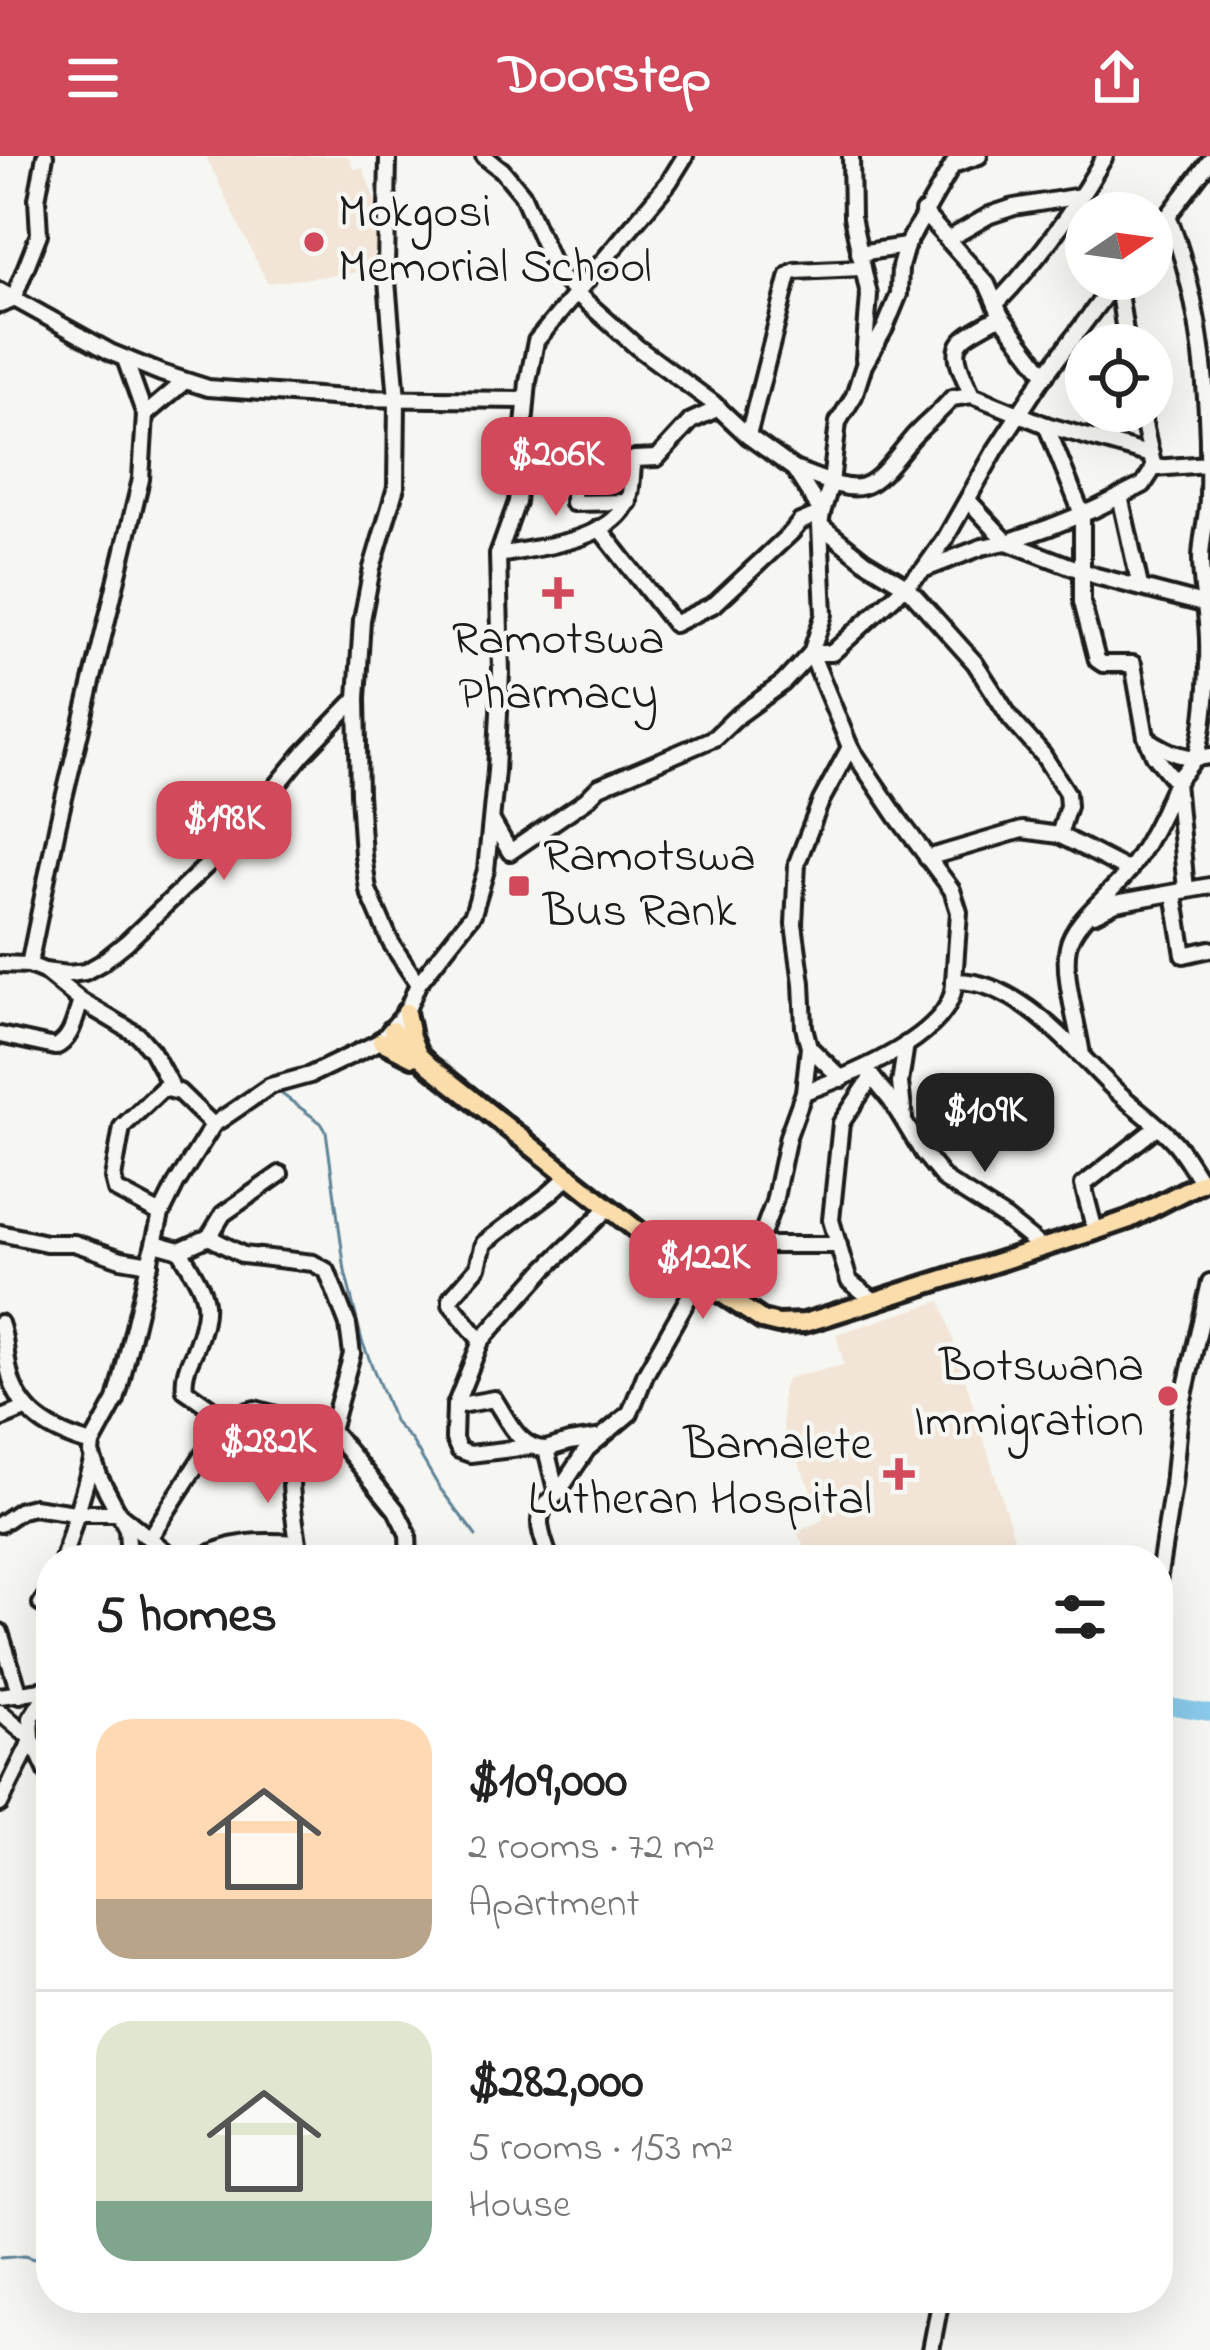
<!DOCTYPE html>
<meta charset="utf-8">
<style>
body{margin:0;font-family:"Indie Flower",sans-serif;background:#f2f2f2;color:#222;height:100vh;display:flex;flex-direction:column;font-size:45px;white-space:nowrap}
*{box-sizing:border-box;margin:0}
p{font-size:39px;color:#767676}
.icon{flex:none;width:66px;height:66px;fill:none;stroke:currentColor;stroke-width:2;stroke-linecap:round;stroke-linejoin:round}
.map{position:relative;flex:1;overflow:hidden}
.sheet{position:absolute;left:36px;top:1389px;width:1137px;height:768px;display:flex;flex-direction:column;background:#fff;border-radius:48px;box-shadow:0 12px 48px #0002}
.sheet>*{flex:none}
.needle{width:78px;rotate:77deg}
.tools{position:absolute;left:1065px;top:36px;display:grid;gap:24px}
.tools a{display:grid;place-items:center;width:108px;height:108px;border-radius:50%;background:#fff;box-shadow:0 12px 48px #0002;font-size:60px}
.price{position:absolute;translate:-50% -102px;padding:0 27px;border-radius:24px;background:#d1495b;color:#fff;font-size:39px;line-height:78px;filter:drop-shadow(0 3px 6px #0008)}
.price::after{content:'';position:absolute;left:50%;top:72px;width:36px;height:27px;margin-left:-18px;background:inherit;clip-path:polygon(0 0,100% 0,50% 100%)}
.price.active{background:#222;color:#fff}
ul{padding:0;list-style:none}
li{display:flex;align-items:center;gap:36px;height:300px;padding:0 60px}
li+li{border-top:3px solid #e0e0e0}
li span{display:grid;place-items:center;flex:none;width:336px;height:240px;border-radius:36px;color:#555}
li>.icon{margin-inline-start:auto}
span .icon{width:144px;height:144px;fill:#fffc;stroke-width:1}
li b{font-size:51px}
h2{display:flex;justify-content:space-between;align-items:center;height:144px;padding:0 60px;font-size:51px}
header{display:flex;justify-content:space-between;align-items:center;height:156px;padding:0 60px;background:#d1495b;color:#fff;font-size:54px;font-weight:800}
.map>svg:first-child{display:block}
</style>
<header><svg class="icon" aria-label="menu" viewBox="0 0 24 24"><path d="M4 6h16M4 12h16M4 18h16"/></svg>Doorstep<svg class="icon" aria-label="share" viewBox="0 0 24 24"><path d="M12 15V3M7 8l5-5 5 5M5 13v7h14v-7"/></svg></header>
<div class="map">
<svg width="1210" height="2194" viewBox="0 0 1210 2194">
<rect width="100%" height="100%" fill="#f6f6f2"/>
<filter id="ink" filterUnits="userSpaceOnUse"><feTurbulence type="fractalNoise" baseFrequency=".00833" numOctaves="2"/><feDisplacementMap in="SourceGraphic" scale="24" xChannelSelector="R" yChannelSelector="G"/><feConvolveMatrix kernelMatrix="1 2 1 2 8 2 1 2 1" color-interpolation-filters="sRGB"/></filter>
<g filter="url(#ink)">
<g fill="#f2e5d7">
<polygon points="206,0 348,0 354,13 363,12 380,58 379,114 267,127"/>
<polygon points="941,1145 1021,1404 991,1404 986,1394 972,1390 949,1404 811,1404 797,1376 824,1363 783,1272 782,1236 787,1222 844,1209 836,1178"/>
</g>
<g fill="none" stroke-linecap="round" stroke-linejoin="round">
<g stroke="#5e8498" stroke-width="3">
<polyline points="279,936 321,967 326,975 345,1115 362,1185 395,1267 412,1285 439,1331 476,1380"/>
<polyline points="0,2102 24,2100 51,2108"/>
</g>
<polyline stroke="#8acaeb" stroke-width="16" points="1158,1503 1162,1514 1161,1543 1169,1550 1210,1557"/>
<g stroke="#1c1c1c" stroke-width="22">
<g id="minor">
<polyline points="388,0 386,113 397,243 396,331 372,412 362,464 357,542 359,638 363,699 368,734 391,787 418,828"/>
<path d="M484,0l18,14 20,24 34,78 19,20 63,56 75,55 35,33 46,33 28,44 -2,12 4,89 -13,39 39,94 48,71 54,72 7,22 -5,69c63,-2 118,67 159,107 20,19 45,35 63,56 10,12 18,27 26,39"/>
<polyline points="851,0 852,61 869,139 864,203"/>
<polyline points="953,9 979,0"/>
<polyline points="923,56 987,128 1001,160 1046,219"/>
<polyline points="1152,81 1210,5"/>
<polyline points="947,84 990,59 1014,51 1081,40"/>
<polyline points="859,97 906,90"/>
<polyline points="1117,124 1127,189"/>
<polyline points="0,135 112,197 161,217 208,232 345,242 526,244"/>
<path d="M996,148c42,-44 79,-95 109,-148"/>
<polyline points="0,149 13,144 39,78 37,43 45,0"/>
<path d="M972,239c-25,-53 -20,-52 29,-79"/>
<polyline points="145,259 184,226"/>
<polyline points="1046,269 1082,358 1082,446 1097,504 1103,508 1133,508 1146,581 1154,599 1176,626 1186,734"/>
<polyline points="748,280 789,119 795,115 861,112"/>
<polyline points="520,307 569,310 574,313 573,347 629,346"/>
<polyline points="1154,312 1208,308 1210,306"/>
<path d="M794,313c72,28 70,29 118,-31 12,-14 28,-25 40,-40l20,-3 74,30 105,30"/>
<polyline points="1120,340 1140,430"/>
<polyline points="968,344 1007,386 1096,420 1203,448"/>
<polyline points="820,369 865,405 906,430 975,507 1011,563 1043,599 1067,637 1068,650 1059,679"/>
<polyline points="599,372 674,468 715,448 792,376 800,366 822,357 831,327 838,266 854,240 864,209 885,172 899,138 900,111 906,90 958,0"/>
<path d="M498,399c38,-7 107,-13 128,-50 7,-12 5,-32 8,-46l23,-1 34,-37 28,-13"/>
<polyline points="925,413 982,391 1007,386 1050,371 1095,353 1143,329 1154,312 1141,255"/>
<path d="M1148,583c20,13 38,22 62,17"/>
<polyline points="492,665 510,696 586,644 599,631 714,582 735,562 783,527 811,497 832,497 923,414 945,383 996,293 1040,226 1117,123"/>
<polyline points="927,702 1022,674 1059,679 1129,715"/>
<polyline points="1174,737 1184,799 1210,793"/>
<polyline points="1094,758 1116,747 1210,730"/>
<polyline points="0,808 29,809 44,815 68,818 85,816 101,807 127,786 228,689 302,599 357,542"/>
<polyline points="29,809 58,667 141,323 145,259 125,203"/>
<polyline points="44,815 81,845 138,879 152,895 173,934"/>
<path d="M0,879l55,12c17,-7 20,-29 26,-46"/>
<polyline points="809,891 842,923"/>
<path d="M1082,899c-4,-29 -20,-81 -14,-108 5,-27 46,-55 62,-78 12,-17 23,-37 32,-56 5,-10 9,-23 16,-33 7,-10 16,-17 20,-30 9,-30 12,-96 9,-127 -2,-22 -6,-42 -6,-64 0,-21 7,-42 7,-63 2,-94 -5,-192 -40,-280"/>
<polyline points="865,912 892,946 923,997 945,1024 1006,1063 1041,1091"/>
<polyline points="872,921 841,967 831,1064 849,1125 876,1146"/>
<path d="M804,936c43,-15 152,-57 150,-111"/>
<polyline points="904,962 900,927 906,888"/>
<polyline points="161,1058 116,1034 113,1022 122,971 163,932 179,936 213,969"/>
<polyline points="1095,1075 1083,1029 1157,971"/>
<polyline points="0,1077 46,1087 74,1087 121,1103 150,1108"/>
<polyline points="209,1081 223,1058 280,1018"/>
<path d="M155,1087l25,7c26,46 34,50 14,102 -6,13 -11,23 -9,38l47,33"/>
<polyline points="758,1089 774,1046 788,980 804,936 809,891 804,871 802,827 794,768 797,707 821,645 850,591"/>
<polyline points="180,1094 209,1081 243,1099 313,1107 327,1115 348,1169 352,1198 331,1274"/>
<path d="M0,1167c6,16 5,32 9,48 9,43 43,62 83,73"/>
<polyline points="481,1185 451,1148 451,1142 478,1111 484,1087 550,1037 570,1019"/>
<path d="M455,1250l39,-7c14,21 25,50 52,50l11,45c-27,22 -16,37 -7,66"/>
<polyline points="0,1263 25,1253"/>
<polyline points="529,1291 470,1298 459,1294 454,1283 455,1250 481,1185 544,1114 609,1051"/>
<polyline points="546,1293 569,1286 597,1282"/>
<polyline points="557,1338 587,1293 630,1257 646,1217 699,1123 729,1092 758,1089 839,1089"/>
<polyline points="0,1368 21,1354 33,1351 75,1357 118,1357 176,1404"/>
<polyline points="150,1381 212,1285 248,1255 255,1253 331,1274 396,1354 408,1378 409,1404"/>
<polyline points="63,1404 92,1305"/>
<polyline points="129,1404 127,1373 100,1322 91,1297 92,1288 116,1244 120,1230 161,1058 176,1028 213,969 270,930 310,919 381,885 406,856 418,828 473,758 486,714 496,615 501,517 498,399 517,346 528,226 536,185 669,26 685,0"/>
<path d="M198,1404c32,-20 64,-19 100,-17 -5,-39 -19,-89 15,-119"/>
<polyline points="1158,1425 1173,1329 1180,1257 1210,1126"/>
<polyline points="41,1448 51,1433"/>
<polyline points="0,1476 20,1539"/>
<polyline points="0,1540 48,1533"/>
<polyline points="0,1556 32,1583 51,1624"/>
<polyline points="0,1648 32,1583 31,1562 51,1530"/>
<polyline points="931,2194 941,2142"/>
</g>
</g>
<g stroke="#1c1c1c" stroke-width="26">
<g id="major">
<polyline points="406,856 411,881 417,896"/>
<polyline points="392,874 430,910 699,1123 762,1164 778,1168 804,1167 821,1162 1095,1075 1130,1063 1210,1022"/>
<polyline points="381,885 413,901"/>
</g>
</g>
<use href="#minor" stroke="#f6f6f2" stroke-width="14"/>
<use href="#major" stroke="#faddab" stroke-width="16"/>
</g>
</g>
<g fill="#d1495b" stroke="#f6f6f2" stroke-width="4.5">
<circle cx="314" cy="86" r="12"/>
<path d="M552 419h12v12h12v12h-12v12h-12v-12h-12v-12h12z"/>
<rect x="507" y="718" width="24" height="24" rx="6"/>
<circle cx="1168" cy="1240" r="12"/>
<path d="M893 1300h12v12h12v12h-12v12h-12v-12h-12v-12h12z"/>
</g>
<g text-anchor="middle" dominant-baseline="central" stroke-width="9" stroke-linejoin="round" paint-order="stroke">
<g font-size="48" fill="#1c1c1c" stroke="#f6f6f2" text-anchor="start">
<text x="338" y="58">Mokgosi<tspan x="338" dy="55">Memorial School</tspan></text>
<text x="558" y="485" text-anchor="middle">Ramotswa<tspan x="558" dy="55">Pharmacy</tspan></text>
<text x="543" y="702">Ramotswa<tspan x="543" dy="55">Bus Rank</tspan></text>
<text x="1144" y="1212" text-anchor="end">Botswana<tspan x="1144" dy="55">Immigration</tspan></text>
<text x="872" y="1290" text-anchor="end">Bamalete<tspan x="872" dy="55">Lutheran Hospital</tspan></text>
</g>
</g>
</svg>
<div class="tools">
<a><svg class="needle" viewBox="-14 -14 28 28"><path d="M0-13l5 13h-10z" fill="#e53935"/><path d="M0 13l5-13h-10z" fill="#767676"/></svg></a>
<a><svg class="icon" aria-label="locate" viewBox="0 0 24 24"><circle cx="12" cy="12" r="6"/><path d="M12 2v4M12 18v4M2 12h4M18 12h4"/></svg></a>
</div>
<b class="price" style="left:556px;top:363px">$206K</b>
<b class="price" style="left:224px;top:727px">$198K</b>
<b class="price active" style="left:985px;top:1019px">$109K</b>
<b class="price" style="left:703px;top:1166px">$122K</b>
<b class="price" style="left:268px;top:1350px">$282K</b>
<section class="sheet">
<h2>5 homes<svg class="icon" aria-label="filters" viewBox="0 0 24 24"><path d="M4 7h16M4 17h16"/><circle cx="9" cy="7" r="2"/><circle cx="15" cy="17" r="2"/></svg></h2>
<ul>
<li><span style="background:linear-gradient(#ffd9b3 75%,#b9a48a 0)"><svg class="icon" aria-label="home" viewBox="0 0 24 24"><path d="M3 11l9-7 9 7M6 9v11h12V9"/></svg></span><div><b>$109,000</b><p>2 rooms · 72 m²</p><p>Apartment</p></div></li>
<li><span style="background:linear-gradient(#dfe7d0 75%,#7fa58c 0)"><svg class="icon" aria-label="home" viewBox="0 0 24 24"><path d="M3 11l9-7 9 7M6 9v11h12V9"/></svg></span><div><b>$282,000</b><p>5 rooms · 153 m²</p><p>House</p></div></li>
</ul>
</section>
</div>
